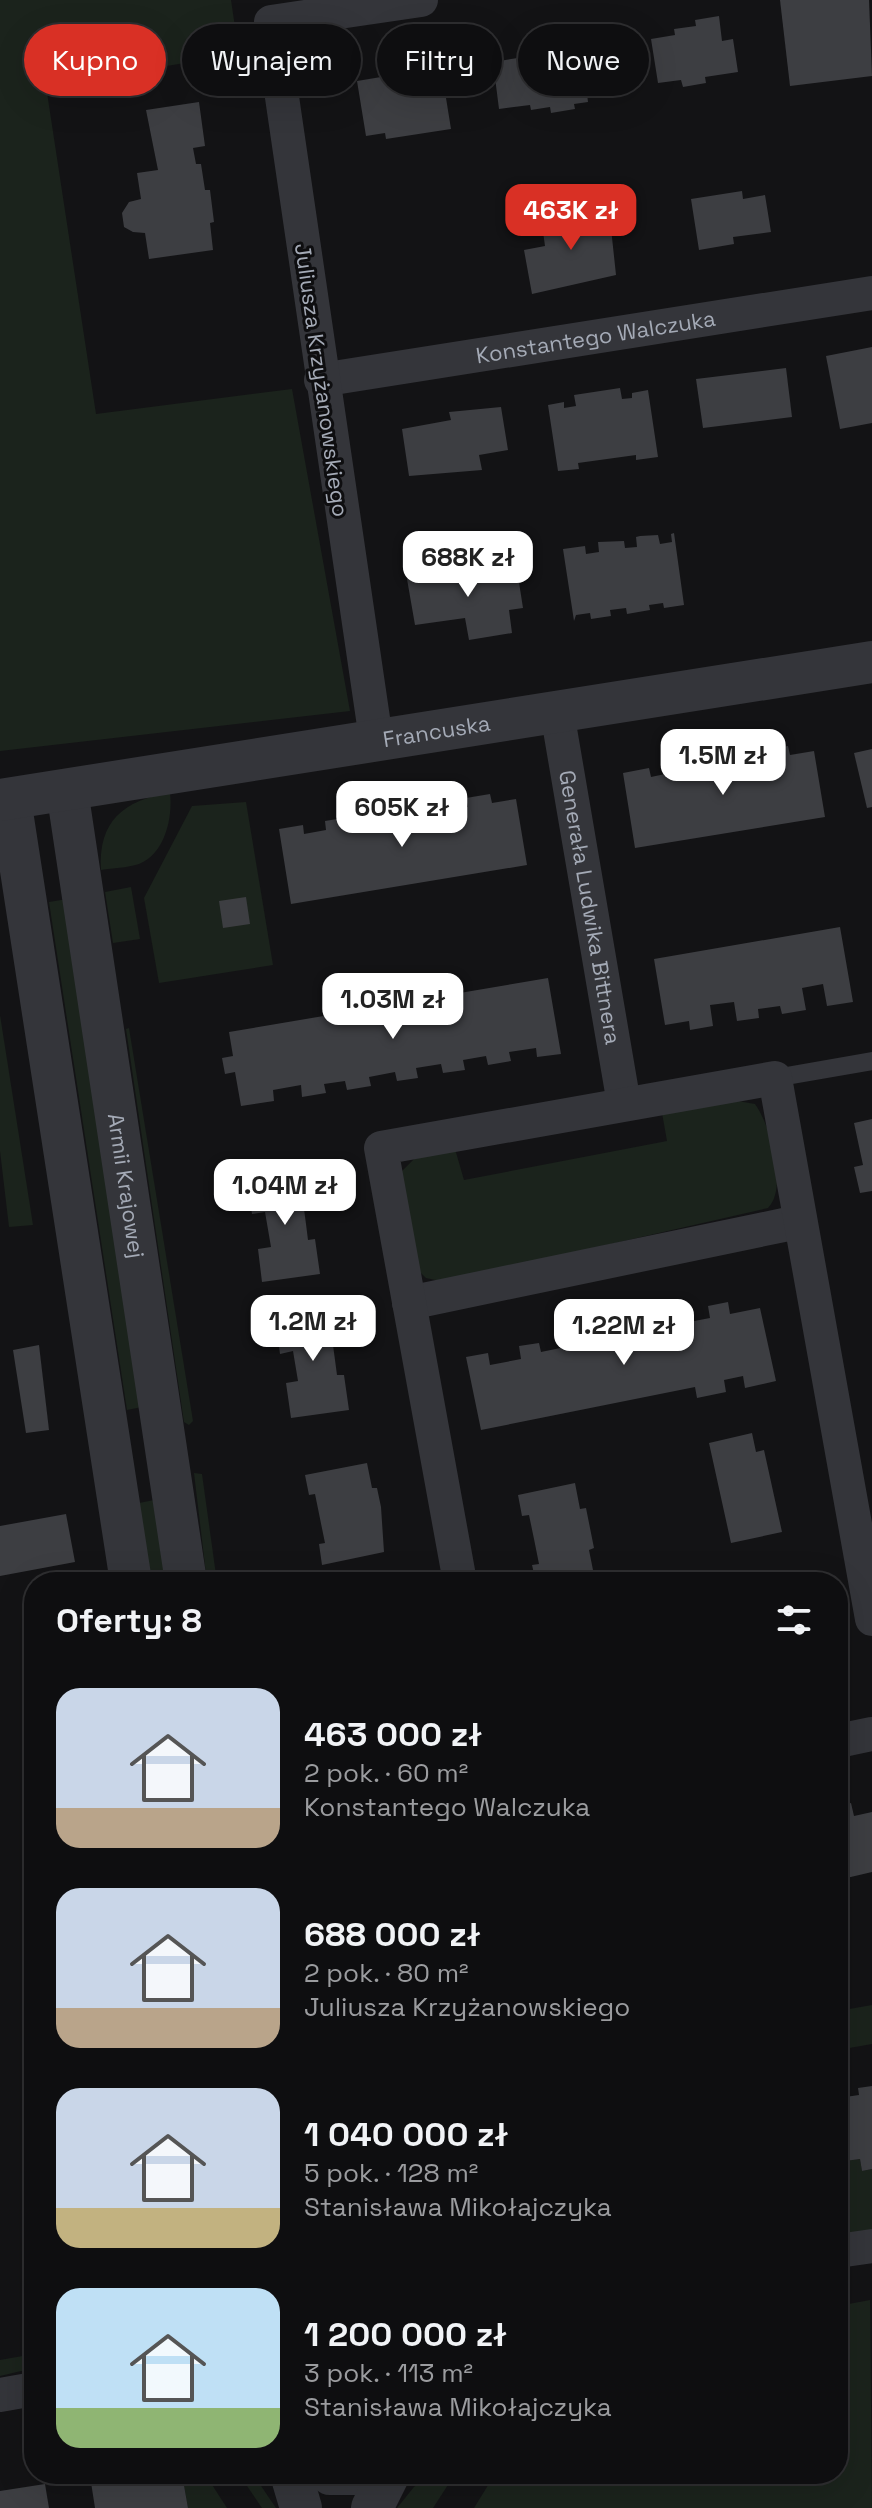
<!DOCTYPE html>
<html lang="pl">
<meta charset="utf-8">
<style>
body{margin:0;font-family:"Space Grotesk",sans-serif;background:#171719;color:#f1f3f6;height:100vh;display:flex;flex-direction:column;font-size:30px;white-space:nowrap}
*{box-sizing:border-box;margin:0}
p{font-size:26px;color:#9b9c9f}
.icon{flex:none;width:44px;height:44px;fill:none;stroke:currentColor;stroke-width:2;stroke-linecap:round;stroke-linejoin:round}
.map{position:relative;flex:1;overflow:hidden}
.panel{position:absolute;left:24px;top:1572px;width:824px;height:912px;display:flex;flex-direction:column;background:#0e0e10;border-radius:32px;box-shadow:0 8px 32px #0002,0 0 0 2px #2e2e30}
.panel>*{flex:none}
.banner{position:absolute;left:24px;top:24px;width:824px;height:72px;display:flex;gap:16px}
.price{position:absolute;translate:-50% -68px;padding:0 18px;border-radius:16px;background:#fff;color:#222;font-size:26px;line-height:52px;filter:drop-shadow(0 2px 4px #0008)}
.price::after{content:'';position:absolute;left:50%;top:48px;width:24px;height:18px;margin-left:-12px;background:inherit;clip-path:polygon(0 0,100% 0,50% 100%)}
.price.current{background:#d93025;color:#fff}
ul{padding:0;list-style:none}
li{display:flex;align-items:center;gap:24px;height:200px;padding:0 32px}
li span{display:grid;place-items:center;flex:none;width:224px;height:160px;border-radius:24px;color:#555}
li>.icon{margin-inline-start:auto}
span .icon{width:96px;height:96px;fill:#fffc;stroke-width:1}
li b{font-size:34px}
h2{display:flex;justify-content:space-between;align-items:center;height:96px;padding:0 32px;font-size:34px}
.chip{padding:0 28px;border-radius:36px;background:#0e0e10;box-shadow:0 8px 32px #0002,0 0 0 2px #2e2e30;font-size:28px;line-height:72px}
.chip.current{background:#d93025;color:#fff}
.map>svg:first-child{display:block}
</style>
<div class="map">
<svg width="872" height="2508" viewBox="0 0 872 2508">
<rect width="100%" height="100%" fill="#131315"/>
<g fill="#1b231c">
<polygon points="0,0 231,0 239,54 46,86 96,414 292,389 350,711 0,751"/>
<path d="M170,793c3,24 -5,61 -31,71 -12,4 -26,4 -38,6 -3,-49 23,-70 69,-77z"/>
<polygon points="246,802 273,965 159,983 144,898 192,806"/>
<polygon points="131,887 140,939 113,943 105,892"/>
<polygon points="67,899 142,1407 127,1410 49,902"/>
<polygon points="0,1015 33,1225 9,1227 0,1151"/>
<polygon points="129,1028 193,1421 189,1425 184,1422 126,1029"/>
<path d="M738,1101l17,3c16,22 33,84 13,104l-323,74 -19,-4 -7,-7 -19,-98 14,-14 41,-10 9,31 203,-39 -5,-28z"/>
<polygon points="194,1473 202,1474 217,1582 207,1582"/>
<polygon points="154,1500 166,1582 150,1582 139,1503"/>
<polygon points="872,2005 872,2044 838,2050 838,2011"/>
<polygon points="860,2159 862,2171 872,2169 872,2232 838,2238 838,2162"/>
<polygon points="870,2300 872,2508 474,2508 495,2474 838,2474 838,2306"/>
<polygon points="34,2354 34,2368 0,2376 0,2360"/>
<polygon points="182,2474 205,2474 227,2508 188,2508"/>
<polygon points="239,2474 253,2474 276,2508 262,2508"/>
<polygon points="431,2474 455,2474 433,2508 397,2508 414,2487"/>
</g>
<g fill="#3d3e42">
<polygon points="780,0 869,0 872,76 790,86"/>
<polygon points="719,16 722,41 733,39 738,72 705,77 706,83 683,87 681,80 658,83 651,39 675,35 674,29 696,26 695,20"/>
<polygon points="590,42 592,62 600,61 603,83 586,86 588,102 574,104 575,109 551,113 550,107 531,110 530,105 499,109 493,62 524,57 523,52"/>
<polygon points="441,67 451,129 386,139 385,133 366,136 357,81"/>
<polygon points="199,102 205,146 193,148 196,164 201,164 205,190 210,190 214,222 210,223 213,250 149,259 145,233 133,232 124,227 122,213 129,202 141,199 137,173 158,170 146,110"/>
<polygon points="742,191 743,199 765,195 771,232 733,237 734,244 699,250 691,199"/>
<polygon points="596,208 600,230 611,228 616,275 532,294 524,250 545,246 541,217"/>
<polygon points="872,347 872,423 840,429 826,356"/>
<polygon points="786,368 792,417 703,428 696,379"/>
<polygon points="620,388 622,399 632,398 632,393 648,390 658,457 636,460 636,455 578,463 579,469 558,471 548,405 564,402 564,408 576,406 574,395"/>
<polygon points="501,407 508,450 479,455 482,470 409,476 402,429 451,420 449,412"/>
<polygon points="674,533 684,605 664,608 663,603 649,605 650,610 627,614 626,608 610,610 611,616 591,619 590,613 576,615 574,621 563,549 585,546 586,554 599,552 598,542 624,541 625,548 637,547 636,537 640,536 658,535 660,544 672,542 671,534"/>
<polygon points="500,561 504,579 518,576 523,608 509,610 512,633 469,640 465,618 415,625 407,579"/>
<polygon points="788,746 790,755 814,751 825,817 635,848 623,773 649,768 651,777 670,773 669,765 696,761 696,770 717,766 716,758 742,754 743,762 763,759 762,750"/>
<polygon points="872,749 872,807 867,808 854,753"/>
<polygon points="490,794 492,803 516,799 527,865 291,904 279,829 303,825 304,834 326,830 325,821 349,817 350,826 372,823 370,814 398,809 400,818 420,815 419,806 444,802 445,811 468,807 466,798"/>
<polygon points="246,897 250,924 223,928 219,901"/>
<polygon points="840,927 853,1002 827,1006 823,984 802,988 806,1010 782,1014 780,1006 758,1009 759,1018 737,1021 734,1002 710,1005 713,1026 690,1030 689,1021 665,1025 654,959"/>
<polygon points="548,978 561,1054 537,1057 536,1048 509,1052 511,1061 488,1065 486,1056 463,1060 465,1070 443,1073 441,1064 416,1068 418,1078 397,1081 395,1072 369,1077 371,1086 347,1090 345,1081 324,1084 326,1093 302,1097 301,1085 273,1090 274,1101 241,1106 235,1072 225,1074 222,1058 233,1056 229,1032"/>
<polygon points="872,1119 872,1191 860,1193 854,1167 863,1165 854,1123"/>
<polygon points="305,1172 310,1208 304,1209 306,1224 308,1240 315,1239 320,1274 262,1282 258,1249 271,1247 265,1212 252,1214 247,1181"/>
<polygon points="728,1302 730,1314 760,1308 776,1381 745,1388 743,1376 724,1380 726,1392 697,1398 695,1387 481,1430 466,1357 488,1353 490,1365 521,1359 519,1346 539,1343 541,1352 570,1346 568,1337 587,1332 590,1342 616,1337 614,1327 634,1323 636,1333 662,1328 660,1318 682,1314 684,1323 710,1318 708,1306"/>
<polygon points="334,1308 339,1345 333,1345 337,1375 344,1375 349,1410 291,1418 286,1383 298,1381 293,1351 280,1354 275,1317"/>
<polygon points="39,1345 49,1430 26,1433 13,1350"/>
<polygon points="752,1433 756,1452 764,1450 782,1532 731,1543 709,1443"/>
<polygon points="367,1463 372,1488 377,1488 381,1507 384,1552 322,1565 319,1544 325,1543 315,1494 309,1495 305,1475"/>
<polygon points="575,1483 580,1509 586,1508 594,1548 589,1550 594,1575 536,1582 532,1565 539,1564 534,1539 529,1515 522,1516 518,1495"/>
<polygon points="66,1514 75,1562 0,1576 0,1526"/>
<polygon points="851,1803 854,1816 872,1812 872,1872 838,1880 838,1806"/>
<polygon points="872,2086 872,2169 862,2171 860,2159 838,2162 838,2098 859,2095 858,2088"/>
<polygon points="103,2474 182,2474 188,2508 95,2508 90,2476"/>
<polygon points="45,2484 49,2508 0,2508 0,2491"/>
</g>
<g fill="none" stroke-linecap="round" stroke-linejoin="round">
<polyline stroke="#34353a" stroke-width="18" points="775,1078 872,1061"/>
<g stroke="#34353a" stroke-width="34">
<path id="s1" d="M321,380l551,-87"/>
<path id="s2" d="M557,712l67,392"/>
<polyline points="376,739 271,22 421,0"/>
<polyline points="409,1303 798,1222"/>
<polyline points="460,1582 381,1148 775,1078 872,1619"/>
<polyline points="838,1741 872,1734"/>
<polyline points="838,2251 872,2246"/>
<polyline points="0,2395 34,2389"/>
</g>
<g stroke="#34353a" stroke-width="42">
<path id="s3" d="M67,790l119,792"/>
<polyline points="10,799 131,1582"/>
<path id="s4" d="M0,800l872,-138"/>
<polyline points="291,2474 301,2508"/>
<polyline points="330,2474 365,2474"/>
<polyline points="372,2508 389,2474"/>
</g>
</g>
<g text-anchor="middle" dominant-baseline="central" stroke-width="6" stroke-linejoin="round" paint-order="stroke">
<g font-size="22" fill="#a4aab6" stroke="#0e0e10">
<text stroke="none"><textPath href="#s1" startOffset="278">Konstantego Walczuka</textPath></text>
<text transform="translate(322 380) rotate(82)">Juliusza Krzyżanowskiego</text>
<text stroke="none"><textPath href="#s4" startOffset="442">Francuska</textPath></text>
<text stroke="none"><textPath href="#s2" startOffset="198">Generała Ludwika Bittnera</textPath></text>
<text stroke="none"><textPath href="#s3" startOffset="400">Armii Krajowej</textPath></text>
</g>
</g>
</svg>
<b class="price current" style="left:571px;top:252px">463K zł</b>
<b class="price" style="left:468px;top:599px">688K zł</b>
<b class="price" style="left:723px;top:797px">1.5M zł</b>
<b class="price" style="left:402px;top:849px">605K zł</b>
<b class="price" style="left:393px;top:1041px">1.03M zł</b>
<b class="price" style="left:285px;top:1227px">1.04M zł</b>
<b class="price" style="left:313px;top:1363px">1.2M zł</b>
<b class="price" style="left:624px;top:1367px">1.22M zł</b>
<div class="banner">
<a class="chip current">Kupno</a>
<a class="chip">Wynajem</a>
<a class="chip">Filtry</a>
<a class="chip">Nowe</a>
</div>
<section class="panel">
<h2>Oferty: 8<svg class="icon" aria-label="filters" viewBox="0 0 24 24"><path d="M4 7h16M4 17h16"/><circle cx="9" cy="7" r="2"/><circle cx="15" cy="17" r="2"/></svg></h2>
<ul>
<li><span style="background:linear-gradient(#c9d6e8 75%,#b9a48a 0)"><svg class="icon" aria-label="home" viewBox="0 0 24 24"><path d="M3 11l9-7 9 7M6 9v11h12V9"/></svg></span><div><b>463 000 zł</b><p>2 pok. · 60 m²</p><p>Konstantego Walczuka</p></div></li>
<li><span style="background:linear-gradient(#c9d6e8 75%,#b9a48a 0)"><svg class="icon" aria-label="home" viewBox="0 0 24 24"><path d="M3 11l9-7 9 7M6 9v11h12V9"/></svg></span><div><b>688 000 zł</b><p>2 pok. · 80 m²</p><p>Juliusza Krzyżanowskiego</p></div></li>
<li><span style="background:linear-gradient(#c9d6e8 75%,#c2b280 0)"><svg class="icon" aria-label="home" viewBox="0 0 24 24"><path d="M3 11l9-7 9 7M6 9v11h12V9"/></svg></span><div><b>1 040 000 zł</b><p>5 pok. · 128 m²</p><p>Stanisława Mikołajczyka</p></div></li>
<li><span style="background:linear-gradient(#bfe0f5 75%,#8fb573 0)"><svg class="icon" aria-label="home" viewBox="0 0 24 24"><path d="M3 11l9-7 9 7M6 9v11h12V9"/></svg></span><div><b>1 200 000 zł</b><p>3 pok. · 113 m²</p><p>Stanisława Mikołajczyka</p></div></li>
</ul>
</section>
</div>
